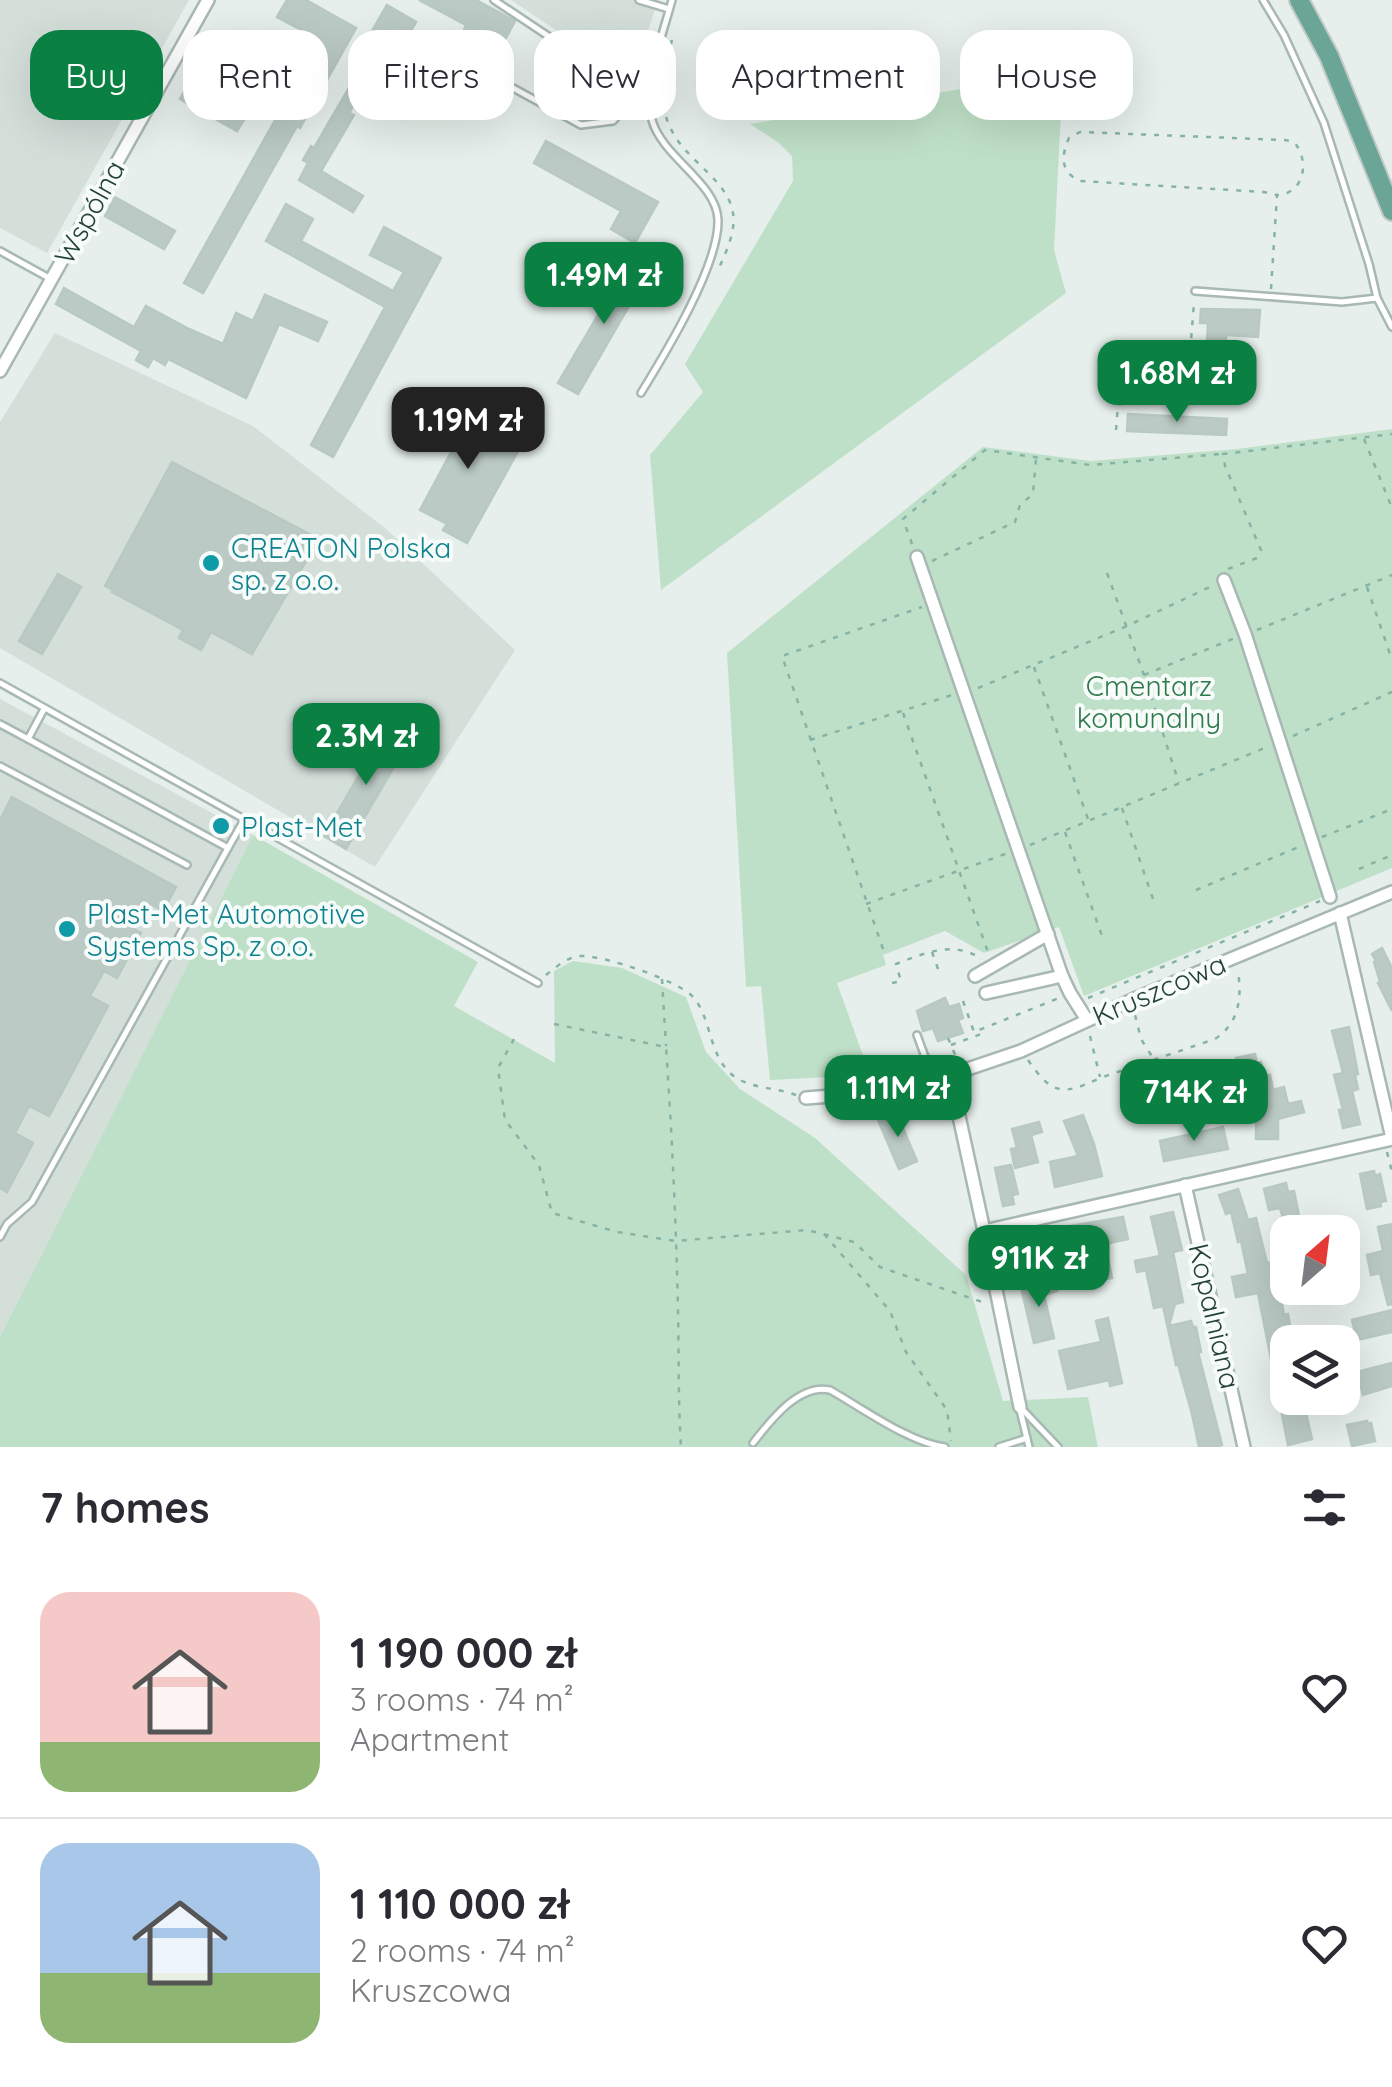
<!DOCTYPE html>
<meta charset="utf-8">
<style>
body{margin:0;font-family:Quicksand,sans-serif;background:#f2f2f3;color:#2b2b33;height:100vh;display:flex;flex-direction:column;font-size:38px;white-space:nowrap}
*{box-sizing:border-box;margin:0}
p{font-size:32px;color:#7c7c81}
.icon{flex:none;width:55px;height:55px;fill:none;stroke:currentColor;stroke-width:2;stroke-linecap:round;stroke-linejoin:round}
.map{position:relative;height:1447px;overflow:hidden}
.drawer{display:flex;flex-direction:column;background:#fff;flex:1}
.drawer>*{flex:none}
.guide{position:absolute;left:30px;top:30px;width:1332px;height:90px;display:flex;gap:20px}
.needle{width:65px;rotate:28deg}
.tools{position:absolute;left:1270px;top:1215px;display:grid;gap:20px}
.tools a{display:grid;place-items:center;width:90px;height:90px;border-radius:20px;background:#fff;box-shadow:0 10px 40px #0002;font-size:50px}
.price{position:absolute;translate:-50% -85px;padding:0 22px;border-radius:20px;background:#0b8043;color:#fff;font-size:32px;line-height:65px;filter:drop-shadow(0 2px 5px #0008)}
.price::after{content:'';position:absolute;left:50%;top:60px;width:30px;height:22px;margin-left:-15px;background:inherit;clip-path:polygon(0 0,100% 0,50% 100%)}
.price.active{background:#222;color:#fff}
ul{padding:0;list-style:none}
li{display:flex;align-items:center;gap:30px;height:250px;padding:0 40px}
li+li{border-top:2px solid #e1e1e2}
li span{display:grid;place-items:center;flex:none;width:280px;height:200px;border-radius:30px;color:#555}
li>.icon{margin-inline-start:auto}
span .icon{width:120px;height:120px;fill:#fffc;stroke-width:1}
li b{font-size:42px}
h2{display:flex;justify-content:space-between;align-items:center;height:120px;padding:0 40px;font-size:42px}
.tag{padding:0 35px;border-radius:30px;background:#fff;box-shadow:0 10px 40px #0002;font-size:35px;line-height:90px}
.tag.active{background:#0b8043;color:#fff}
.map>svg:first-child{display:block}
</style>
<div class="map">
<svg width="1392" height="1447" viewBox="0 0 1392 1447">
<rect width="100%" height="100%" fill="#e6efeb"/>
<g fill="#d4dfda">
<polygon points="0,0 189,0 47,253 0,228"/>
<polygon points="511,0 658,0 637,65 596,42 589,52"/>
<polygon points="55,333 253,426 385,528 515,650 375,867 0,648 0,422"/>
<polygon points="0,699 253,835 0,1337"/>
</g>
<g fill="#bfe0c8">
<polygon points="1063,72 1054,250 1066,293 661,590 650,455 703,392 685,364 793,181 792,156 779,143 750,124"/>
<polygon points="1392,429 1392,868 1084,996 1059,927 984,953 945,931 883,955 886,965 837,983 870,1075 770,1080 761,986 746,987 727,653 983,447 1091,461 1237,449"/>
<polygon points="253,835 478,962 454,1006 555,1063 554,971 573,961 622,968 686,997 706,1052 740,1089 815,1138 966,1275 1003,1401 1088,1397 1098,1447 0,1447 0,1337"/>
</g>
<g fill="#bbcac4" stroke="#b8c9c2" stroke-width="2.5">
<polygon points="287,0 306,0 356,28 300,128 297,126 203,293 184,283 320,40 277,17"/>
<polygon points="419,0 476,0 515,21 500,49 464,30 466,25"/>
<polygon points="387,5 416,22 396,57 391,55 369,95 362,91 349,113 354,115 321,171 363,196 353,212 299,180 308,163 303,160 311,146 314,148 374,45 367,40"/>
<polygon points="219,37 276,68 237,131 180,99 196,70 200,72"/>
<polygon points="546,141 658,202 635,243 611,229 621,211 534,163"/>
<polygon points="115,197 175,231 164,249 105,216"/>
<polygon points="286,204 313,219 301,241 393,291 404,272 370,255 384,227 441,258 333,457 311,445 385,307 266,241"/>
<polygon points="631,259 650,270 578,394 558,383"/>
<polygon points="64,288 134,327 146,306 189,329 223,344 236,313 253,321 265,295 327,322 318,341 279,324 246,398 168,359 165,365 153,358 148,367 136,360 141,351 56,304"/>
<polygon points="1201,309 1260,310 1258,337 1226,335 1225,362 1206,361 1208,323 1200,323"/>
<polygon points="435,397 522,444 467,543 443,530 447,524 420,510 462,432 427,413"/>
<polygon points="1128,414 1227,419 1226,435 1127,431"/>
<polygon points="172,462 319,539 252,654 211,632 201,650 179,638 183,630 112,592 113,590 105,586"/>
<polygon points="58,574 81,587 42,654 19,641"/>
<polygon points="386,728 409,741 346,849 324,836"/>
<polygon points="12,797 176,887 163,911 142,899 127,925 141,933 117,978 104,971 90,996 108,1006 49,1116 29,1106 15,1133 33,1143 7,1192 0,1188 0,820"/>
<polygon points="1382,948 1392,968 1392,1011 1378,983 1380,982 1374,962 1376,961 1372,954"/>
<polygon points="945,998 949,1007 959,1004 963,1018 958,1020 963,1033 938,1041 933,1028 923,1031 917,1011"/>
<polygon points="1349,1027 1358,1074 1355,1075 1358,1089 1352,1091 1360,1124 1343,1128 1339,1110 1343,1110 1334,1075 1343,1073 1332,1031"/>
<polygon points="1255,1054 1257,1063 1261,1062 1265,1076 1270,1075 1273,1090 1284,1087 1288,1104 1301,1101 1304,1112 1278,1119 1278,1139 1256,1139 1256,1120 1263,1120 1251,1077 1241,1079 1236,1058"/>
<polygon points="1212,1068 1218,1090 1181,1100 1183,1110 1154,1116 1149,1091 1158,1089 1157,1086 1187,1080 1186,1076"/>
<polygon points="896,1112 917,1161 899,1169 878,1120"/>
<polygon points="1083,1115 1094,1144 1102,1176 1055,1187 1050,1162 1078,1156 1064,1121"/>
<polygon points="1039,1122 1042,1132 1031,1135 1038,1162 1015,1168 1011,1149 1017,1148 1012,1129"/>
<polygon points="1223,1127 1228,1149 1164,1161 1160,1141"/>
<polygon points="1011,1165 1018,1194 1012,1195 1014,1204 1003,1206 995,1168"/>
<polygon points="1374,1171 1375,1176 1380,1174 1386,1201 1380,1202 1381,1206 1367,1209 1360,1174"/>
<polygon points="1286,1183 1288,1192 1294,1191 1300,1221 1304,1220 1308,1232 1272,1232 1272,1229 1285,1225 1280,1208 1269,1210 1264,1189"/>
<polygon points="1238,1189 1248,1220 1256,1218 1267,1263 1272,1262 1275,1278 1277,1278 1284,1315 1288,1314 1290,1325 1287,1326 1289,1339 1288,1340 1288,1403 1303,1400 1312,1439 1288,1445 1258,1293 1236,1297 1232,1277 1248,1274 1241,1241 1238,1242 1231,1212 1226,1214 1219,1195"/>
<polygon points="1173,1212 1182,1250 1173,1252 1183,1302 1175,1304 1169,1326 1191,1321 1193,1327 1196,1327 1201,1352 1198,1352 1222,1445 1215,1447 1199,1447 1192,1414 1178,1364 1176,1365 1163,1306 1154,1308 1146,1270 1137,1272 1135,1261 1160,1256 1151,1217"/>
<polygon points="1123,1217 1128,1239 1105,1244 1112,1278 1094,1281 1091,1267 1061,1278 1052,1254 1069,1247 1065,1227"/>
<polygon points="1392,1224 1392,1304 1388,1305 1380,1273 1371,1275 1367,1255 1383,1251 1378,1227"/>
<polygon points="1054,1280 1057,1291 1044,1295 1054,1338 1034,1343 1021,1287"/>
<polygon points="1392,1310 1392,1332 1357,1340 1352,1320"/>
<polygon points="1108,1318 1122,1383 1110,1386 1109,1380 1068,1389 1059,1351 1101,1342 1096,1321"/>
<polygon points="1392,1363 1392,1386 1363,1395 1357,1372"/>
<polygon points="1367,1421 1368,1424 1371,1423 1375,1441 1352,1446 1347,1425"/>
</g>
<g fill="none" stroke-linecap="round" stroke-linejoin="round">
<g stroke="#a8b8b2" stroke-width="10">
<g id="lane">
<polyline points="494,0 605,74 628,86 650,91"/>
<polyline points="639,0 669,9"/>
<polyline points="1263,0 1284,35 1324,123 1369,264 1377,298 1392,327"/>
<polyline points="423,39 581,125 613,121 631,101 637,90"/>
<polyline points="0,251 49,278"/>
<polyline points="1195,291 1342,302 1377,298"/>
<path d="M641,393c24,-39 78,-127 77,-173 -1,-37 -56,-63 -66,-100 -9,-35 11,-86 20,-120"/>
<polyline points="0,683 538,983"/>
<polyline points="0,724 28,739 44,709"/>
<polyline points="28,739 228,848 244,820"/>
<polyline points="0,766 187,865"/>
<polyline points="917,1035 932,1076"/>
<polyline points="887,1069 894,1084"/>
<polyline points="0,1237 7,1224 32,1202 228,848"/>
<polyline points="1022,1409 1058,1447"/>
<polyline points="1020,1410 1029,1447"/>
<path d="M753,1443c17,-22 46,-60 77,-53 32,18 80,53 115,57"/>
<polyline points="999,1447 1027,1438"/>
</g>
</g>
<g stroke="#a8b8b2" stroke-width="16">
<g id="street">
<polyline points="0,371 208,0"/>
<polyline points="917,557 1062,976 1070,993 1087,1020"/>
<polyline points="1224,580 1245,634 1330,897"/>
<polyline points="1340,913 1392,1138"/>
<polyline points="975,976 1048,934"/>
<polyline points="986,993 1062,976"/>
<polyline points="950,1075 984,1231 1020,1407"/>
<polyline points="806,1098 868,1093 950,1075 1021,1051 1132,1000 1392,892"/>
<polyline points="1185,1185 1244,1447"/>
<polyline points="984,1231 1392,1139"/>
</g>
</g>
<g stroke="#c2cac8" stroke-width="22">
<polyline id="primary" points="1299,0 1329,56 1392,211"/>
</g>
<g stroke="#86b3a5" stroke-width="2.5" stroke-dasharray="5 8" stroke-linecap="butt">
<path d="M672,40c-8,28 -15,65 0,91 7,14 19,25 30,36 40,37 38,56 16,103"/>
<path d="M1271,289l6,-94c28,-1 33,-35 17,-53l-9,-2 -205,-8 -11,6c-8,18 -9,34 11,43l184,11 13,3"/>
<polyline points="1187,390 1194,303"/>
<polyline points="1116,430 1118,404 1168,403 1187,391 1229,393"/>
<polyline points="1364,439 1390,503 1392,502"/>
<polyline points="912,544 903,519 985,450 1090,465 1221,454"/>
<polyline points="932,561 1015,522 1020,505 1033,494 1036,459"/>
<polyline points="1228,569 1257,558 1261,550 1225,466 1223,454 1392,434"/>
<polyline points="1107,573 1144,675 1179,783"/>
<polyline points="1367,587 1392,660"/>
<polyline points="1257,630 1392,575"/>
<polyline points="1034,667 1088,819"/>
<polyline points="1144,675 1235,638"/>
<polyline points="978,688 1127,626 1214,585"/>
<polyline points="903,713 989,955"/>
<polyline points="1293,736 1392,692"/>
<polyline points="810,740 952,695"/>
<polyline points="1122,808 1153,899"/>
<polyline points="1065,832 1102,936"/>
<polyline points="1322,837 1392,809"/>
<polyline points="1030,845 1267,747"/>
<polyline points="1359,869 1392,855"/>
<polyline points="1196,890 1301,846"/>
<polyline points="866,904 1008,853"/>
<polyline points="883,949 782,656 922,607"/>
<polyline points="932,952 938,969"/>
<path d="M546,975c10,-8 20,-17 33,-19 21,-2 102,25 115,42 17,21 15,55 36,75 17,16 45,14 66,22"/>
<polyline points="662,979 666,1046"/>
<path d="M892,983l9,-2 -5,-17c29,-11 57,-24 86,-5"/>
<polyline points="1088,998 1320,901"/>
<polyline points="963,1001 974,1032 1059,998"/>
<polyline points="1135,1015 1141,1039 1153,1058"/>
<path d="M554,1024l112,23c6,87 10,175 12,262 1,46 0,92 3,138"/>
<polyline points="1090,1036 1100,1077"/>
<polyline points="948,1038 956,1057"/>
<polyline points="514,1039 498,1068 505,1120 539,1165 552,1213 617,1232 675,1241 807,1230 854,1242 880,1267 985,1303"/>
<polyline points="951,1045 981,1034 980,1031"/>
<path d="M1028,1060c24,35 34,36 72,18l115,-39c24,-16 27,-40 23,-68"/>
<polyline points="1387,1152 1392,1172"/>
<polyline points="824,1234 890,1311 906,1352 947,1410 951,1441"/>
</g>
<use href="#lane" stroke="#fff" stroke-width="5"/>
<use href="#street" stroke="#fff" stroke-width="11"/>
<use href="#primary" stroke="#6aa596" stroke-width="18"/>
</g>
<g fill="#0f9aa8" stroke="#f7fbf9" stroke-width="4">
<circle cx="211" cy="563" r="10"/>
<circle cx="221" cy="826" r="10"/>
<circle cx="67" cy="929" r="10"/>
</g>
<g text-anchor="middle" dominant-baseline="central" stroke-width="8" stroke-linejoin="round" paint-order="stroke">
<g font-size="28" fill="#24423a" stroke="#f7fbf9">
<text transform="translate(89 212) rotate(-61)">Wspólna</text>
<text transform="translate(1159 989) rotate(-23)">Kruszcowa</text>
<text transform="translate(1215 1316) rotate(77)">Kopalniana</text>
</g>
<g font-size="28" fill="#0d838f" stroke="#f7fbf9" text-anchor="start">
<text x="231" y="547">CREATON Polska<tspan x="231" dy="32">sp. z o.o.</tspan></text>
<text x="241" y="826">Plast-Met</text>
<text x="87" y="913">Plast-Met Automotive<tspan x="87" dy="32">Systems Sp. z o.o.</tspan></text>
</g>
<g font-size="28" fill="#2d7a4b" stroke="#f7fbf9">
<text x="1149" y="685">Cmentarz<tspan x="1149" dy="32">komunalny</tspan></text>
</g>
</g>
</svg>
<div class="tools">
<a><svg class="needle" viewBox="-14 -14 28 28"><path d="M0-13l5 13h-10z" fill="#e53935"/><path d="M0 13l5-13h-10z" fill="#7c7c81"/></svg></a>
<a><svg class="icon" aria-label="layers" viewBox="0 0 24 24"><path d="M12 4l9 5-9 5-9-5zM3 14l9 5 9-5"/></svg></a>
</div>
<b class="price" style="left:604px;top:327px">1.49M zł</b>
<b class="price" style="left:1177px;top:425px">1.68M zł</b>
<b class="price active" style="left:468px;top:472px">1.19M zł</b>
<b class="price" style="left:366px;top:788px">2.3M zł</b>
<b class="price" style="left:898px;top:1140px">1.11M zł</b>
<b class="price" style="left:1194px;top:1144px">714K zł</b>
<b class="price" style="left:1039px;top:1310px">911K zł</b>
<div class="guide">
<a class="tag active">Buy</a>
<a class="tag">Rent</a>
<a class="tag">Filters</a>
<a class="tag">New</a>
<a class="tag">Apartment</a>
<a class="tag">House</a>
</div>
</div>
<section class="drawer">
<h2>7 homes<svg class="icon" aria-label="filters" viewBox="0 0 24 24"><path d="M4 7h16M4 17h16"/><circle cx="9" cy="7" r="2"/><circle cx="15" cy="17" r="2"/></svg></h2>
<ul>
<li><span style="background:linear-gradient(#f6c9c9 75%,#8fb573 0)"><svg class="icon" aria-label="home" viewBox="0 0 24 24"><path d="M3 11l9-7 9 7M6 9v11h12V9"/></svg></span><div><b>1 190 000 zł</b><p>3 rooms · 74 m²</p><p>Apartment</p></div><svg class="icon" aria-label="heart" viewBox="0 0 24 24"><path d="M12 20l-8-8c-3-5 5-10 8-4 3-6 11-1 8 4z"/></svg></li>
<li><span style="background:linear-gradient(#a9c7e8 65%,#8fb573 0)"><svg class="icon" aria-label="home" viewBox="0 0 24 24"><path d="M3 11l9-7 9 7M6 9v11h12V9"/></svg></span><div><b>1 110 000 zł</b><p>2 rooms · 74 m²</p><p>Kruszcowa</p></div><svg class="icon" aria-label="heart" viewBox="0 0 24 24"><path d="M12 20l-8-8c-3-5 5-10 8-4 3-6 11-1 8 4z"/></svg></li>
</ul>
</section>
